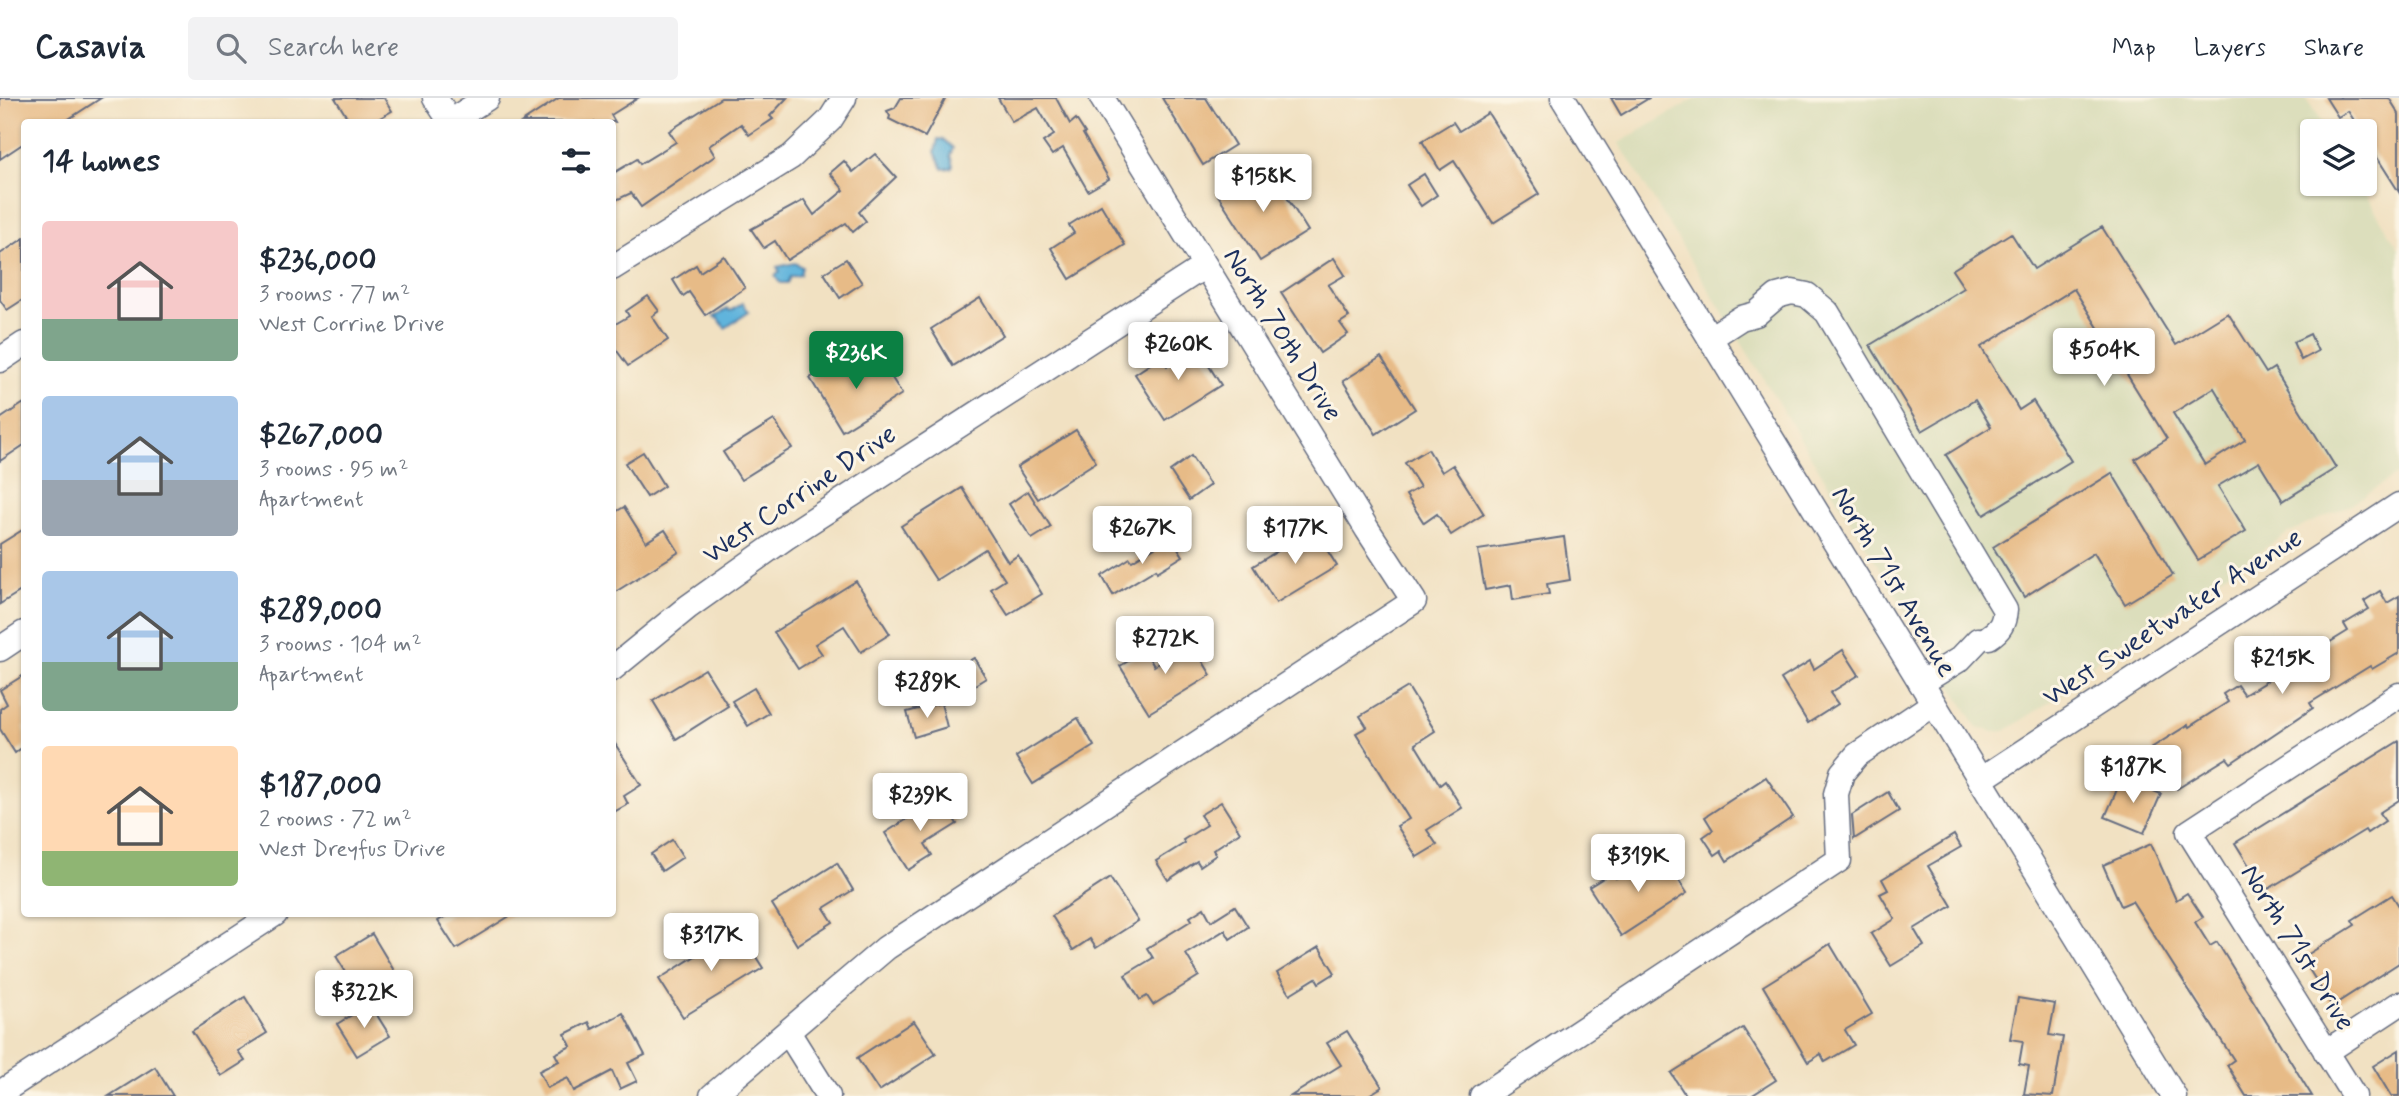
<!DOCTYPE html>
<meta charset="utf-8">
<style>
body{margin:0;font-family:Mynerve,sans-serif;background:#f2f2f3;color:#1f2937;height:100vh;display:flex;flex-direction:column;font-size:26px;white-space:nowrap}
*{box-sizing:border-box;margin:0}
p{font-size:23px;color:#747a83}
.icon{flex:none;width:38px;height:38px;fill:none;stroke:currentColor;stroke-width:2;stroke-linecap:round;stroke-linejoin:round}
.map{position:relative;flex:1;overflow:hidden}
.side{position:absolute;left:21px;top:21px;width:595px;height:798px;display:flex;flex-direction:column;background:#fff;border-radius:7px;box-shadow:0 2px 5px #0004}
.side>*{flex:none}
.fabs{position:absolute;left:2300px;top:21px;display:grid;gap:14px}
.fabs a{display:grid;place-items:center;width:77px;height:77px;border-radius:7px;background:#fff;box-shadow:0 2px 5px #0004;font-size:35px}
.price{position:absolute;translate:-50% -60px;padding:0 16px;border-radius:7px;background:#fff;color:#222;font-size:23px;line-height:46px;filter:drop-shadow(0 2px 4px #0008)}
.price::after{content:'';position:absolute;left:50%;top:42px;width:21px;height:16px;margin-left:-10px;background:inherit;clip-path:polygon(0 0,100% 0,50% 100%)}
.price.on{background:#0b8043;color:#fff}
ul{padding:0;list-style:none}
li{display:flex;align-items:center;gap:21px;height:175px;padding:0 21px}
li span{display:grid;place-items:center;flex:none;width:196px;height:140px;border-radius:7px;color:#555}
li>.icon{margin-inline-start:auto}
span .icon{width:84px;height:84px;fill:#fffc;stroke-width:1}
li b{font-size:30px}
h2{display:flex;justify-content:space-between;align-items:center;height:84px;padding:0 21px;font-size:30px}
header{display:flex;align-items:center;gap:42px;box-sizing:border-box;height:98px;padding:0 35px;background:#fff;border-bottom:2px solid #e0e1e3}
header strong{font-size:33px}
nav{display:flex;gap:38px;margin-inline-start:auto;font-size:24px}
.search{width:490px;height:63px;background:#f2f2f3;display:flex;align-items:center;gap:18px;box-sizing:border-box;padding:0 24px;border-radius:7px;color:#747a83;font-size:26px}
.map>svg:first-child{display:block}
</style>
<header>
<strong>Casavia</strong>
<div class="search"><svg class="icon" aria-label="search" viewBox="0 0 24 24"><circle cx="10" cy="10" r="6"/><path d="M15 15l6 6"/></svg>Search here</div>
<nav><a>Map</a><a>Layers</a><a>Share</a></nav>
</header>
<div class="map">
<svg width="2399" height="998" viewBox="0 0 2399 998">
<rect width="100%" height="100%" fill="#fcf5e5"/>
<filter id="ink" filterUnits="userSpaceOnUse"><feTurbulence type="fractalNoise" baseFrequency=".0143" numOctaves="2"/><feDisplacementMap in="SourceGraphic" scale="14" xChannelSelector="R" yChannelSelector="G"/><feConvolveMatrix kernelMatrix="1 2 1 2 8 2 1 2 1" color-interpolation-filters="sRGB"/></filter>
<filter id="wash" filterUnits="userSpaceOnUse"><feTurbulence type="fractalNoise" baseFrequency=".00686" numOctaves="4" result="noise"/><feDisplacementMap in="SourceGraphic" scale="28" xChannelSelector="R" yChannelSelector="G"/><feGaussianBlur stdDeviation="1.57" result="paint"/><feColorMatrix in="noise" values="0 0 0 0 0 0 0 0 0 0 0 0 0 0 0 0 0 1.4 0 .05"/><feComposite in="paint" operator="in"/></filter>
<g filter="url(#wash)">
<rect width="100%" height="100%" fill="#f1e1c2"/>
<polygon fill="#dcdebc" points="1696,0 2306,0 2327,33 2312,33 2312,86 2359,86 2399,151 2399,375 2350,407 2290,434 2100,558 2076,587 2005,633 1994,634 1977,629 1619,45"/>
<g fill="#60b4dc" stroke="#3e729d" stroke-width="2">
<polygon points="938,41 944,42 953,50 950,57 953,67 951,70 943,71 935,54"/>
<polygon points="795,165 802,169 800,177 790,179 787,185 780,185 775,178 780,174 777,169"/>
<polygon points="743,205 749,214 725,230 719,221 714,219 728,211 731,213"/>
</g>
<g id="blocks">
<g fill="#e7bb87" fill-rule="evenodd">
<polygon points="0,0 101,0 64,24 24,24 24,45 0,61"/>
<polygon points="335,0 384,0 392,13 373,24 350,24"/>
<polygon points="559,0 638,0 611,17 615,24 522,24"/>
<polygon points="721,0 787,0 770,18 773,21 749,37 741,26 709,48 715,58 641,109 631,95 612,104 612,76 637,61 640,66 676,44 669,33"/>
<polygon points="901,0 946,0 925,39 889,21 890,18 887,13 895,10"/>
<polygon points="998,0 1056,0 1070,26 1076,21 1085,35 1083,36 1109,81 1088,93 1063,50 1052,57 1043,44 1054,37 1038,10 1012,24"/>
<polygon points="1162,0 1206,0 1235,47 1203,67"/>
<polygon points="1611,0 1649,0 1621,17"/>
<polygon points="2326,0 2389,0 2399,16 2399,94 2364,39 2364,33 2361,33 2348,13 2338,19"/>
<polygon points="1488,15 1539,96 1493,125 1454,63 1440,72 1422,43 1453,24 1459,33"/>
<polygon points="875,56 896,79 859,114 866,123 853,134 846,125 787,162 775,143 764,150 751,131 804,102 814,117 844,92 830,75 844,63 853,74"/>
<polygon points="1258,71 1268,87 1276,82 1308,133 1260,163 1218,97"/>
<polygon points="1424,76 1437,97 1421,108 1407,87"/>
<polygon points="1101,107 1125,147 1070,181 1051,150 1074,135 1069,127"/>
<path d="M2102,129l74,118 52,-32 38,60 8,-5 62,100 -53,33 -24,-39 -41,24 28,45 -48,29 -63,-101 32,-20 -93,-150 -93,58 38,63 14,-9 38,60 -87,54 -38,-60 45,-28 -16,-27 -53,31 -52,-86 94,-57 -12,-18 59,-37 23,36zM2214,290l31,52 -40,25 -32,-52z"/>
<polygon points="24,140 24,201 7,212 0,202 0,156"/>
<polygon points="724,158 745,190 705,217 689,194 683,198 673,182 696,167 700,174"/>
<polygon points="1334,160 1345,177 1328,187 1349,219 1340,225 1348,236 1320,255 1281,195"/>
<polygon points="846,161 862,185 840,200 824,175"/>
<polygon points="648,198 659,213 652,218 668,242 628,268 612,246 612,228 629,218 626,213"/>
<polygon points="980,200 1003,237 953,268 931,231"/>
<polygon points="2310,236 2318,253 2301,262 2293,244"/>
<polygon points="1197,249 1221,287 1165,322 1135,276 1161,259 1167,268"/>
<polygon points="877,256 902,296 842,333 810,280 834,265 842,277"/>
<polygon points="1381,259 1415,311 1376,336 1343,283"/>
<polygon points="24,305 24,347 0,363 0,321"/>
<polygon points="774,322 792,350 741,382 723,354"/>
<polygon points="1076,332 1096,364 1038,401 1017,369"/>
<polygon points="1428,351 1442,374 1453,367 1484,416 1451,437 1437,416 1424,425 1406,397 1420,389 1405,365"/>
<polygon points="643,354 664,388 647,399 625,365"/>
<polygon points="1191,358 1210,387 1189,402 1170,373"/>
<polygon points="2112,375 2173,477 2125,506 2094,455 2024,499 1993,449"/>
<polygon points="962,390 1008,464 1018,457 1042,496 1008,517 991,491 1005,482 985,451 936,482 901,428"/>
<polygon points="1028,393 1051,429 1032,441 1009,406"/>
<polygon points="624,409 646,444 665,432 679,454 612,496 612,416"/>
<polygon points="24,431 24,491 0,506 0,446"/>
<polygon points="1314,431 1337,468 1276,505 1253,468"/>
<polygon points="1171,439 1183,458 1157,474 1156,471 1113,497 1102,478 1130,460 1132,463"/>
<polygon points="1564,439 1570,482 1547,486 1549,496 1513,502 1511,487 1485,492 1478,452"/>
<polygon points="856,483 890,536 861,554 844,528 815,546 822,556 798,571 774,534"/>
<polygon points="2380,493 2387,505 2399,498 2399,555 2372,571 2370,568 2310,605 2313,610 2231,665 2227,660 2177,691 2151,650 2188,627 2189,629 2228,604 2223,596 2237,587 2244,597 2348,533 2344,526 2369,511 2364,503"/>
<polygon points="1191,544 1211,577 1149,615 1120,568 1145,553 1154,568"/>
<polygon points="1843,552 1859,577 1830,595 1838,606 1808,625 1781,581 1810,563 1814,571"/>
<polygon points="974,560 986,580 954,600 941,580"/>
<polygon points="705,571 728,608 676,641 653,603"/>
<polygon points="24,577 24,648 15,655 0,631 0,611 7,606 0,592"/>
<polygon points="1408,589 1435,633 1415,646 1440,687 1445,683 1462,710 1427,732 1437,747 1417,759 1397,728 1409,721 1356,635 1367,629 1360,618"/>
<polygon points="754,590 769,615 748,628 732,603"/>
<polygon points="941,605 947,629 914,639 907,614"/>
<polygon points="1078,620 1094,648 1033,686 1016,659"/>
<polygon points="612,641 641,687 624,698 628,706 612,715"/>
<polygon points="2399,643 2399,702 2379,715 2385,723 2367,735 2365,732 2265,793 2235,745"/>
<polygon points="1766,679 1793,719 1727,763 1721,753 1715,757 1703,739 1713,732 1705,719"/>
<polygon points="2122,680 2161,696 2144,735 2105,719"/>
<polygon points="1888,694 1899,713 1854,741 1852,717"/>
<polygon points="941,700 957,726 925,746 932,757 908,772 885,735"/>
<polygon points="1221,704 1240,734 1213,752 1216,757 1200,768 1197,763 1168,782 1156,763 1185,745 1183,742 1207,727 1200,717"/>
<polygon points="1954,737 1961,749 1928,768 1952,808 1914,831 1924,848 1891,868 1871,836 1895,821 1880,796 1888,792 1882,781"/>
<polygon points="672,742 683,759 662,773 651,756"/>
<polygon points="2151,746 2176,802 2187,795 2203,819 2195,824 2210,848 2217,844 2312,998 2246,998 2227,967 2234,962 2132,803 2121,808 2103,767"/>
<polygon points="1648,760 1654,768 1665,761 1687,795 1621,838 1589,789 1613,774 1616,780"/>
<polygon points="837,765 853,792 824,810 833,824 797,847 772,806"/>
<polygon points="1110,780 1138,823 1096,850 1090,841 1073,852 1052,818"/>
<polygon points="2392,797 2399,808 2399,865 2332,908 2302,860 2355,827 2352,822"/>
<polygon points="1235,808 1248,829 1230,841 1225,832 1186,856 1199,878 1153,907 1147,898 1140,902 1125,877 1153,860 1147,850 1192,822 1190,819 1204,810 1211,823"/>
<polygon points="450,816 513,816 456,851 438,823"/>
<polygon points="738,831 763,870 683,919 659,881"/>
<polygon points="372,836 402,886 366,907 336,858"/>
<polygon points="1830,846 1872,916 1845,932 1854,947 1825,964 1821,956 1808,964 1763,888"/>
<polygon points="1319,849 1335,875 1319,885 1316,880 1290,896 1277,875"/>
<polygon points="245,899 267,935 238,953 245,963 221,978 192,933"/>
<polygon points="2018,900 2055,906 2049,937 2063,939 2053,998 2024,996 2029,968 2019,966 2023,943 2010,941"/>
<polygon points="370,906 390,938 357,958 337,926"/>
<polygon points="623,915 645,957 628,965 637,983 620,991 612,973 574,993 568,980 547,990 539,973 559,963 555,956 571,948 565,936 589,924 592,931"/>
<polygon points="914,923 936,956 879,993 857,960"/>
<polygon points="1743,930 1776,982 1751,998 1686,998 1671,975"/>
<polygon points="1347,933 1382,989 1367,998 1291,998 1341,967 1327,945"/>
<polygon points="2399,952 2399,998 2391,998 2373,968"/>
<polygon points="155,969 173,998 109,998"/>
</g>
</g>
</g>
<g filter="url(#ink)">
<use href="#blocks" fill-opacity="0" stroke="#666d81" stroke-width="2"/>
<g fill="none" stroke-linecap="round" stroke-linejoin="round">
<g stroke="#666d81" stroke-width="27">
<g id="minor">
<polyline points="435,0 451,24"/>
<polyline points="1563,0 2174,998"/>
<polyline points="449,24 487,0"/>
<polyline points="612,170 791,59 830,22 844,0"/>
<path d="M1710,240l31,-20 15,-4 21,-18 15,-4 15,3 20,17 178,298c-1,13 -5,20 -16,27"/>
<polyline points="0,262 24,246"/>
<polyline points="0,551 24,535"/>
<polyline points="612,571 688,509 785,440 1205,168"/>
<polyline points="1921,585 1960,561 1978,542"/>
<polyline points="1980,682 2399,407"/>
<polyline points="788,934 828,998"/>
<polyline points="2326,954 2399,906"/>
<polyline points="0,995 275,816"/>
<polyline points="712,998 886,850 1414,503 1367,431 1102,0"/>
<polyline points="1482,998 1839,762 1836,696 1842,675 1857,657 1933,606"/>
<polyline points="2354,998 2189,734 2399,597"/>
</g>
</g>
<use href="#minor" stroke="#fff" stroke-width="24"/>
</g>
</g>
<g text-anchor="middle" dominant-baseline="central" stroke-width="6" stroke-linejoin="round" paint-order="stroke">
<g font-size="28" fill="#1b2f5e" stroke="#fcf5e5">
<text transform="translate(1282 237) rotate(58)">North 70th Drive</text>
<text transform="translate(800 397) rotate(-34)">West Corrine Drive</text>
<text transform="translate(1893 484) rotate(59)">North 71st Avenue</text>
<text transform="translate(2173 520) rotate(-33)">West Sweetwater Avenue</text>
<text transform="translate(2297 850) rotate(58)">North 71st Drive</text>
</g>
</g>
</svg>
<div class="fabs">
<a><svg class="icon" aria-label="layers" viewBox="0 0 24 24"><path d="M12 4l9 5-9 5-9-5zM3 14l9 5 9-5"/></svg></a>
</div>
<b class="price" style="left:1263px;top:116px">$158K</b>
<b class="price" style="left:1178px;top:284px">$260K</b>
<b class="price" style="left:2104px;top:290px">$504K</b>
<b class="price on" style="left:856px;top:293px">$236K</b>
<b class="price" style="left:1142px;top:468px">$267K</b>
<b class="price" style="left:1295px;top:468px">$177K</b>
<b class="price" style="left:1165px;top:578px">$272K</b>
<b class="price" style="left:2282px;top:598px">$215K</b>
<b class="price" style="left:927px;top:622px">$289K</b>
<b class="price" style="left:2133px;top:707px">$187K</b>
<b class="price" style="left:920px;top:735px">$239K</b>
<b class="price" style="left:1638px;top:796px">$319K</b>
<b class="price" style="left:711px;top:875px">$317K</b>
<b class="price" style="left:364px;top:932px">$322K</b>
<section class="side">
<h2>14 homes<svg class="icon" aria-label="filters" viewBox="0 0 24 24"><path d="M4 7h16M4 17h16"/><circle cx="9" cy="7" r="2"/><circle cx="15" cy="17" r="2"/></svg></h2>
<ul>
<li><span style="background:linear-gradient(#f6c9c9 70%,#7fa58c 0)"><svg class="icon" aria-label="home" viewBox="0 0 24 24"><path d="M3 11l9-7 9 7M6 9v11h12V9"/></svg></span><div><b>$236,000</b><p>3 rooms · 77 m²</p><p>West Corrine Drive</p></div></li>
<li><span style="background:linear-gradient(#a9c7e8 60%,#9aa5b1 0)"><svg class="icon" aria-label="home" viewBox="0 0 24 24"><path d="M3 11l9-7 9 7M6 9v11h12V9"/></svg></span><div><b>$267,000</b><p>3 rooms · 95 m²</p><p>Apartment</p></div></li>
<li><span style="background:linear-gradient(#a9c7e8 65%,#7fa58c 0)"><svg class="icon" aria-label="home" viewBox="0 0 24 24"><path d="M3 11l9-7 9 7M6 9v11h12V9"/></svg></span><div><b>$289,000</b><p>3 rooms · 104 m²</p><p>Apartment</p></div></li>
<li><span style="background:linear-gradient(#ffd9b3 75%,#8fb573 0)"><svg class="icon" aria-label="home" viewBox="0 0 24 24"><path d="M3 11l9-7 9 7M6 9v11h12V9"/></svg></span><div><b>$187,000</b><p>2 rooms · 72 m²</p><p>West Dreyfus Drive</p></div></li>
</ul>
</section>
</div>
